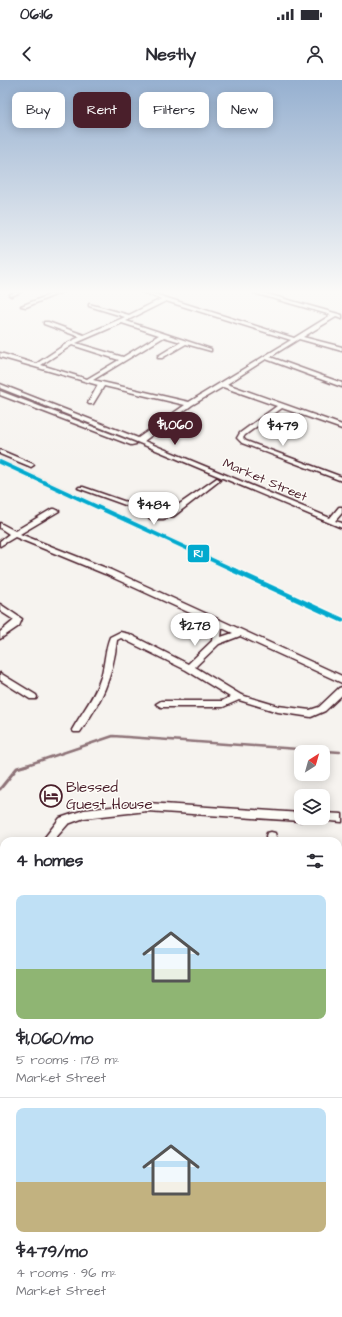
<!DOCTYPE html>
<meta charset="utf-8">
<style>
body{margin:0;font-family:"Architects Daughter",sans-serif;background:#f7f7f7;color:#2b2b33;height:100vh;display:flex;flex-direction:column;font-size:15px;white-space:nowrap}
*{box-sizing:border-box;margin:0}
p{font-size:13px;color:#7c7c81}
.icon{flex:none;width:22px;height:22px;fill:none;stroke:currentColor;stroke-width:2;stroke-linecap:round;stroke-linejoin:round}
.map{position:relative;flex:1;overflow:hidden}
.drawer{position:absolute;left:0px;top:757px;width:342px;height:480px;display:flex;flex-direction:column;background:#fff;border-radius:12px 12px 0 0;box-shadow:0 2px 10px #0003}
.drawer>*{flex:none}
.top-card{position:absolute;left:12px;top:12px;width:318px;height:36px;display:flex;gap:8px}
.needle{width:26px;rotate:37deg}
.buttons{position:absolute;left:294px;top:665px;display:grid;gap:8px}
.buttons a{display:grid;place-items:center;width:36px;height:36px;border-radius:8px;background:#fff;box-shadow:0 2px 10px #0003;font-size:20px}
.price{position:absolute;translate:-50% -34px;padding:0 9px;border-radius:14px;background:#fff;color:#222;font-size:13px;line-height:26px;filter:drop-shadow(0 1px 2px #0008)}
.price::after{content:'';position:absolute;left:50%;top:24px;width:12px;height:9px;margin-left:-6px;background:inherit;clip-path:polygon(0 0,100% 0,50% 100%)}
.price.on{background:#4a1f2b;color:#fff}
ul{padding:0;list-style:none}
li{display:grid;align-content:center;gap:8px;height:212px;padding:0 16px}
li+li{border-top:1px solid #e1e1e2}
li span{display:grid;place-items:center;height:124px;border-radius:8px;color:#555}
li>.icon{margin-inline-start:auto}
span .icon{width:72px;height:72px;fill:#fffc;stroke-width:1}
li b{font-size:17px}
h2{display:flex;justify-content:space-between;align-items:center;height:48px;padding:0 16px;font-size:17px}
.chip{padding:0 14px;border-radius:8px;background:#fff;box-shadow:0 2px 10px #0003;font-size:14px;line-height:36px}
.chip.on{background:#4a1f2b;color:#fff}
.status{display:flex;justify-content:space-between;align-items:center;height:28px;padding:0 20px;background:#fff;direction:ltr}
.status svg{height:11px;fill:currentColor}
header{display:flex;justify-content:space-between;align-items:center;height:52px;padding:0 16px;background:#fff;font-size:18px;font-weight:800}
.map>svg:first-child{display:block}
</style>
<div class="status"><b>06:16</b><svg viewBox="0 0 49 12"><path d="M0 12V9h3v3zM5 12V6h3v6zM10 12V3h3v9zM15 12V0h3v12zM26 1h20v11H26zM47 4h2v5h-2z"/></svg></div>
<header><svg class="icon" aria-label="back" viewBox="0 0 24 24"><path d="M15 5l-7 7 7 7"/></svg>Nestly<svg class="icon" aria-label="person" viewBox="0 0 24 24"><circle cx="12" cy="8" r="4"/><path d="M4 21q1-7 8-7t8 7"/></svg></header>
<div class="map">
<svg width="342" height="1237" viewBox="0 0 342 1237">
<rect width="100%" height="100%" fill="#f6f3ef"/>
<filter id="ink" filterUnits="userSpaceOnUse"><feTurbulence type="fractalNoise" baseFrequency=".025" numOctaves="2"/><feDisplacementMap in="SourceGraphic" scale="8" xChannelSelector="R" yChannelSelector="G"/><feConvolveMatrix kernelMatrix="1 2 1 2 8 2 1 2 1" color-interpolation-filters="sRGB"/></filter>
<g filter="url(#ink)">
<polygon fill="#e9e3e0" points="0,378 342,537 342,543 0,385"/>
<g fill="none" stroke-linecap="round" stroke-linejoin="round">
<polyline stroke="#8e7378" stroke-width="2.5" points="24,686 113,656 340,672"/>
<polyline stroke="#8e7378" stroke-width="3" points="0,709 17,688 27,685"/>
<g stroke="#4a1f2b" stroke-width="3">
<g id="minor">
<polygon points="16,212 21,212 11,216 9,215"/>
<polygon points="57,212 62,212 26,227 21,226"/>
<path d="M142,212h6l146,46 37,-23 -77,-22v-1h6l82,23v4l-6,-2 -33,20 39,10v4l-43,-12 -29,18 72,26v4l-76,-28 -39,25 115,41v4l-60,-21 -37,27 -2,3 3,3 96,36v4l-100,-38 -5,-5 3,-5 37,-27 -54,-19 -31,18 -48,36 186,77 9,-11h3v6l-7,8 7,2v5l-205,-86 -137,-54v-4l138,54 47,-33 -81,-19 -11,18h-4l-1,-1 10,-18 -98,-28v-4l36,11 33,-22 11,-5 -36,-13v-2h4l36,13 41,-18 -36,-11v-2l40,11 32,-16zM166,221l125,39 -102,62 -96,-22 71,-43 17,5 -23,14v2h4l24,-14 25,7v-2l-85,-28zM122,243l37,12 -36,22 -47,-14zM72,265l47,15 -32,19 -46,-14z"/>
<polygon points="0,311 135,363 136,364 131,365 0,315"/>
<polygon points="0,370 33,384 34,385 31,387 29,386 0,374"/>
<polygon points="217,398 220,400 219,401 174,436 163,439 151,439 128,426 78,408 79,407 83,407 132,424 155,435 162,435 168,432"/>
<path d="M52,429h3l4,2 -39,23 91,36 231,106v7l-102,-47 -21,8 -24,23 46,28 37,11 32,4 9,-3 20,-19 3,-1v8l-17,16 -14,6 -33,-5 -39,-12 -16,7h-62l-5,-3 5,-3h61l8,-4 -44,-27 -65,-32 -4,2c-5,39 -15,61 -37,92h-6l-2,-2c10,-18 23,-33 29,-53 4,-12 4,-29 9,-40l10,-5 9,2 59,30 24,-23 2,-17 -109,-50 -90,-37 -15,9v-5l9,-7 -9,-6v-5l15,8zM222,548l11,5 -12,4z"/>
<polygon points="0,524 22,539 19,546 0,559 0,552 12,542 14,540 0,531"/>
<polygon points="0,593 36,615 37,617 36,619 30,619 0,600"/>
<polygon points="147,723 301,733 301,738 306,738 301,741 147,731 84,738 68,744 53,761 42,761 60,738 84,730"/>
<polygon points="323,733 342,734 342,742 319,740 318,738 323,738"/>
<polygon points="271,752 275,753 277,761 267,761 266,756 267,753"/>
<polygon points="0,802 4,804 4,814 0,812"/>
<polygon points="338,852 342,853 342,863 338,862"/>
<polygon points="4,886 4,905 0,907 0,888"/>
<polygon points="0,1007 4,1008 4,1022 0,1020"/>
<polygon points="338,1015 342,1017 342,1031 338,1029"/>
<polygon points="165,1233 181,1233 179,1237 163,1237"/>
<polygon points="283,1233 302,1233 304,1237 285,1237"/>
</g>
</g>
<use href="#minor" fill="#fdfcf7" fill-rule="evenodd"/>
<g stroke="#fdfcf7" stroke-width="6">
<polyline id="rail-1-far1" points="0,382 236,491"/>
</g>
<g stroke="#fdfcf7" stroke-width="8">
<polyline id="rail-1" points="233,490 342,540"/>
</g>
<use href="#rail-1-far1" stroke="#00a9ce" stroke-width="4"/>
<use href="#rail-1" stroke="#00a9ce" stroke-width="5"/>
</g>
</g>
<linearGradient id="sky" x2="0" y2="1"><stop stop-color="#96b0d0"/><stop offset="0.55" stop-color="#fbfaf8"/><stop offset="1" stop-color="#fbfaf8" stop-opacity="0"/></linearGradient>
<rect width="342" height="385" fill="url(#sky)"/>
<defs>
<g id="hotel-ring" transform="scale(1.15)"><circle r="9.5" fill="#fdfcf7" stroke="#4a1f2b" stroke-width="1.5"/><path d="M-6-4.5h1.5V1H6V5H4.5V3h-9V5H-6ZM-4 0a1.8 1.8 0 1 1 3.6 0ZM.5 0V-2.5h3Q6-2.5 6 0Z" fill="#4a1f2b"/></g>
</defs>
<g fill-rule="evenodd">
<use href="#hotel-ring" x="51" y="716"/>
</g>
<g text-anchor="middle" dominant-baseline="central" stroke-width="3" stroke-linejoin="round" paint-order="stroke">
<g font-size="13" fill="#4a1f2b" stroke="#fdfcf7">
<text transform="translate(265 400) rotate(23)">Market Street</text>
</g>
<g font-size="15" fill="#4a1f2b" stroke="#fdfcf7" text-anchor="start">
<text x="66" y="707">Blessed<tspan x="66" dy="17">Guest House</tspan></text>
</g>
</g>
<rect stroke="#fdfcf7" stroke-width="1.5" x="187" y="464" width="23" height="19" rx="4" fill="#00a9ce"/>
<g font-size="11" text-anchor="middle" font-weight="bold" fill="#fff">
<text x="198" y="477">R1</text>
</g>
</svg>
<div class="buttons">
<a><svg class="needle" viewBox="-14 -14 28 28"><path d="M0-13l5 13h-10z" fill="#e53935"/><path d="M0 13l5-13h-10z" fill="#7c7c81"/></svg></a>
<a><svg class="icon" aria-label="layers" viewBox="0 0 24 24"><path d="M12 4l9 5-9 5-9-5zM3 14l9 5 9-5"/></svg></a>
</div>
<b class="price on" style="left:175px;top:366px">$1,060</b>
<b class="price" style="left:283px;top:367px">$479</b>
<b class="price" style="left:154px;top:446px">$484</b>
<b class="price" style="left:195px;top:567px">$278</b>
<div class="top-card">
<a class="chip">Buy</a>
<a class="chip on">Rent</a>
<a class="chip">Filters</a>
<a class="chip">New</a>
</div>
<section class="drawer">
<h2>4 homes<svg class="icon" aria-label="filters" viewBox="0 0 24 24"><path d="M4 7h16M4 17h16"/><circle cx="9" cy="7" r="2"/><circle cx="15" cy="17" r="2"/></svg></h2>
<ul>
<li><span style="background:linear-gradient(#bfe0f5 60%,#8fb573 0)"><svg class="icon" aria-label="home" viewBox="0 0 24 24"><path d="M3 11l9-7 9 7M6 9v11h12V9"/></svg></span><div><b>$1,060/mo</b><p>5 rooms · 178 m²</p><p>Market Street</p></div></li>
<li><span style="background:linear-gradient(#bfe0f5 60%,#c2b280 0)"><svg class="icon" aria-label="home" viewBox="0 0 24 24"><path d="M3 11l9-7 9 7M6 9v11h12V9"/></svg></span><div><b>$479/mo</b><p>4 rooms · 96 m²</p><p>Market Street</p></div></li>
</ul>
</section>
</div>
